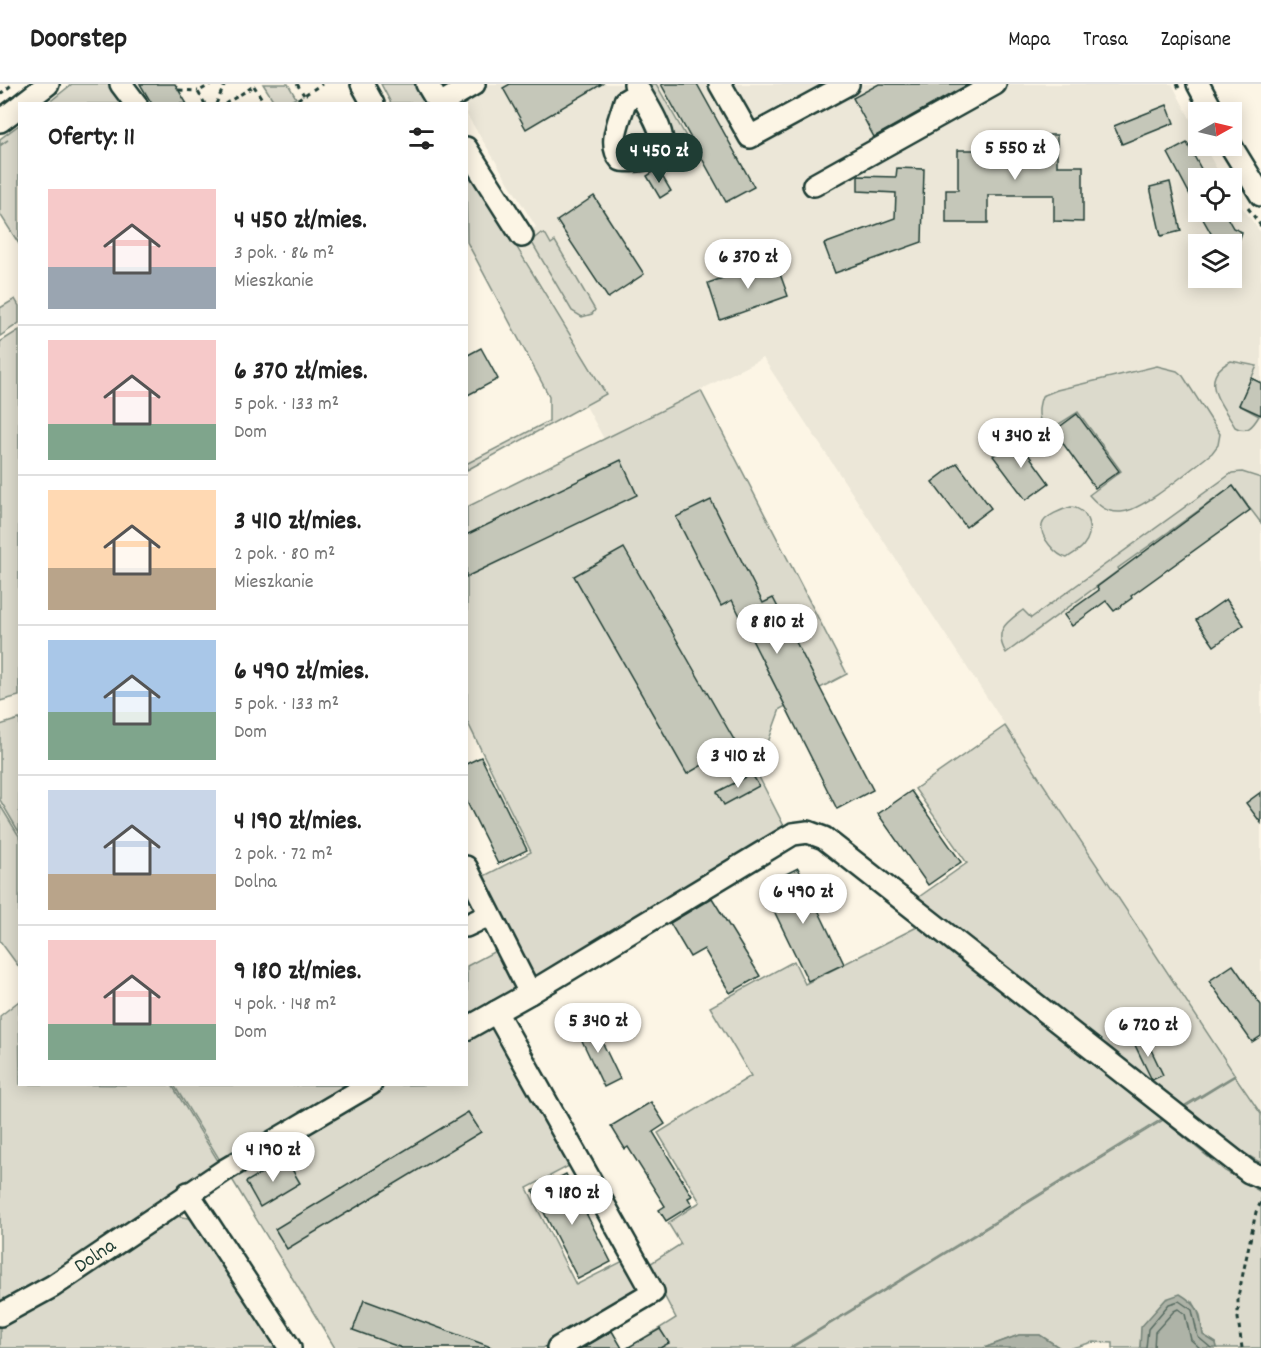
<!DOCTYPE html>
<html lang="pl">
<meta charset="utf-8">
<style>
body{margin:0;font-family:Dekko,sans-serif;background:#f2f2f2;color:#222;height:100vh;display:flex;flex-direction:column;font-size:22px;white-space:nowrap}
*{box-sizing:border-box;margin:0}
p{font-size:20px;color:#767676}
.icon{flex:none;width:33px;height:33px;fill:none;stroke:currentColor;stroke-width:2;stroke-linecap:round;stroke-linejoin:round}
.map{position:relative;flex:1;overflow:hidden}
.drawer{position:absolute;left:18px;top:18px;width:450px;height:984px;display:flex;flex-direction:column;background:#fff;border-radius:0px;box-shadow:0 3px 15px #0003}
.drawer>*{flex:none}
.needle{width:39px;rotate:82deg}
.fabs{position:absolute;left:1188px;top:18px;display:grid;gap:12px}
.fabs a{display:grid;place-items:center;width:54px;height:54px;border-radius:0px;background:#fff;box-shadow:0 3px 15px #0003;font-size:30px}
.price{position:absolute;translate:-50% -51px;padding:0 14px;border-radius:21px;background:#fff;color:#222;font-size:20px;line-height:39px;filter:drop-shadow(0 2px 3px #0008)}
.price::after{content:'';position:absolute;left:50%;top:36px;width:18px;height:14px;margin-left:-9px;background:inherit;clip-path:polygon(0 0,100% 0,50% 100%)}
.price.on{background:#1f3d34;color:#fff}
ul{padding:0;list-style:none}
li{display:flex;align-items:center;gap:18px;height:150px;padding:0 30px}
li+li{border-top:2px solid #e0e0e0}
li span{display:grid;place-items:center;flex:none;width:168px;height:120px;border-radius:0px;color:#555}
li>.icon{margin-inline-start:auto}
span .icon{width:72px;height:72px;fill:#fffc;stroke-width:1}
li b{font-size:26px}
h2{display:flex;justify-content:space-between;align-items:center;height:72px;padding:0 30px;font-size:26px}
header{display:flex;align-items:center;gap:36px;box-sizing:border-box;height:84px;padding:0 30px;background:#fff;border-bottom:2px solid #e0e0e0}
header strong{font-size:28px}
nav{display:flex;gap:33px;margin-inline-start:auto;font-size:21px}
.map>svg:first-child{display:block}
</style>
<header>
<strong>Doorstep</strong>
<nav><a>Mapa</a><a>Trasa</a><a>Zapisane</a></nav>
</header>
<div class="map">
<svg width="1261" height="1264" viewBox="0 0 1261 1264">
<rect width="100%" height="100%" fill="#fcf5e5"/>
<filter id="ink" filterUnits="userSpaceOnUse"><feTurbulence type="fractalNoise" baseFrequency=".0167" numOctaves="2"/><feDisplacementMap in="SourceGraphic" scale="12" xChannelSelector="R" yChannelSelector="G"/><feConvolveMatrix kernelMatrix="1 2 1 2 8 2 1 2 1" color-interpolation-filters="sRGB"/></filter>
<g filter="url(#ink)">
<path fill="#ece7d8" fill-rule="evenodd" d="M458,0h714l26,50v12h6l18,32h-24v34h34v-19l29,40v880l-498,-755 -159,81 -18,-33 21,-12 -93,-154 22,-13 -69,-112 -1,-11 -7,-1zM1198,160h34v34h-34z"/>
<g fill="#dcdacc" stroke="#7e8c80" stroke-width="1.5">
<polygon points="72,0 111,0 128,20 47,20"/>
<polygon points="263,0 288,0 296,14 287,19 275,19"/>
<polygon points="381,0 419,0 431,19 391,19"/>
<polygon points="644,0 656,0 696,70 687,77"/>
<polygon points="19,41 19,160 0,130 0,62 8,56 0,61 0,55"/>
<polygon points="470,91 476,96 606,310 467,386 466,380 549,337 549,312 467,158 466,92"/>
<polygon points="541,149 546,151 551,160 555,157 595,226 592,230 582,233 572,227 531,157"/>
<polygon points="15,215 19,222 19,239 0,252 0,224"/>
<polygon points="19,246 19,612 0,617 0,258"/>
<path d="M1231,277l26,5 -18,39 20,11c-6,10 -12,18 -24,11 -14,-24 -38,-49 -4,-66z"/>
<path d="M1157,282l20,5 6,5 37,58 -2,11 -6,8c-20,15 -69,58 -91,59 -15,1 -23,-7 -32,-17l32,-24 -43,-59 -33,21c-7,-14 -8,-23 -3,-37l15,-6z"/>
<polygon points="701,307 847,590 780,625 757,689 786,746 536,895 482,793 531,768 467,637 467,423"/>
<path d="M1242,388l19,6v45l-28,-37 -115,82 1,2 -113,83c-13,-23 0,-30 17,-43l8,8 201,-145z"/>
<path d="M1071,423c18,2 24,25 12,39 -4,5 -11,8 -16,12 -10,-2 -28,-21 -25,-33 2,-9 21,-16 29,-18z"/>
<polygon points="19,635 20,635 19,748 0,716 0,641"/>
<polygon points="1005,642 1235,991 1179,1025 916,815 967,779 915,705"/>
<polygon points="0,721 19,752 19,883 0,857"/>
<polygon points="919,842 1162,1035 789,1264 628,1264 676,1234 648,1181 681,1160 668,1139 700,1118 658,1049 751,992 710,923 794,877 805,900"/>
<polygon points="499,865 518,905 467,935 467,882"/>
<polygon points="19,917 20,1000 172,1001 220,1080 54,1191 0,1222 0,932"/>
<polygon points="491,940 569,1082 527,1104 576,1201 627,1175 643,1206 543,1264 335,1264 230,1092 387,1001 466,1000 467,954"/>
<polygon points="1235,992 1261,1030 1261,1079 1227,1059 1180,1026"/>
<polygon points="174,1001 354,1001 221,1078"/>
<polygon points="1163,1036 1225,1087 1261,1108 1261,1264 1217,1264 1216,1259 1203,1251 1200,1231 1193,1218 1142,1243 1140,1264 1113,1264 1113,1259 1093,1258 1072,1264 1060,1264 1040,1251 1019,1251 984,1264 791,1264"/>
<polygon points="175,1132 189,1134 205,1146 281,1264 0,1264 0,1241"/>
</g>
<g fill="#aeb3a7" stroke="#758479" stroke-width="1.5">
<path d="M1180,1210c20,12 19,18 23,41l13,8 1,5h-77l1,-21 25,-28z"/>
<polygon points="1019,1251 1040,1251 1060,1264 984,1264"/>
</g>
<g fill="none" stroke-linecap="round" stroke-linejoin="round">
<g stroke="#586c62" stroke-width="1.5">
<polyline points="1146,1264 1148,1245 1169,1220 1179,1217 1192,1226 1198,1253 1211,1264"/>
<polyline points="1154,1264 1155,1248 1174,1227 1178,1225 1185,1230 1191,1256 1200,1264"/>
</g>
</g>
<g fill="#c5c7b9" stroke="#1f3d34" stroke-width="1.5">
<polygon points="140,0 175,0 187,20 152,20"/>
<polygon points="510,0 602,0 526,45 503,4"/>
<polygon points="661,0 697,0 754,103 726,118"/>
<polygon points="879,0 969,0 874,53 853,14"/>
<polygon points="1167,21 1174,39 1122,60 1114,42"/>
<polygon points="1029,51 1057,51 1057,82 1083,82 1083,138 1054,137 1054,111 988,111 988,139 946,139 946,106 958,106 958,66 1029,66"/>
<polygon points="1187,59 1206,94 1198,94 1198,126 1168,69"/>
<polygon points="897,84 924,85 922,158 835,189 824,160 895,134 896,109 858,107 858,92 896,93"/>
<polygon points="658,85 671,107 660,114 647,92"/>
<polygon points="1170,98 1181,147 1161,152 1150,103"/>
<polygon points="594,112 644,190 608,214 557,137"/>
<polygon points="1199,128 1224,128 1233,144 1242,148 1238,160 1217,160"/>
<polygon points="775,176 788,212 720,236 708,199"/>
<polygon points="481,264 498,295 466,312 466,272"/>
<polygon points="1251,294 1261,299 1261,331 1239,321"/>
<polygon points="1077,330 1119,387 1095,404 1054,347"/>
<polygon points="1017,355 1049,399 1026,416 993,372"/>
<polygon points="621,376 637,411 466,493 466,451"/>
<polygon points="957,379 991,424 966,443 932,398"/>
<polygon points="1233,402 1250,426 1131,512 1132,514 1114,527 1106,517 1072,542 1064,531 1099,506 1097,503"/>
<polygon points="711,416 763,519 773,514 873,706 837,725 732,516 721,522 676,433"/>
<polygon points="624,464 737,661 687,690 574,492"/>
<polygon points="1226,515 1244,541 1214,562 1196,536"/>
<polygon points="481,673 527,766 498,780 466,716 466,680"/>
<polygon points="752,690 759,702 724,721 717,708"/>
<polygon points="911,707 961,778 928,801 878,730"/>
<polygon points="1261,708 1261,739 1246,719"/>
<polygon points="798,784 844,880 808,897 762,802"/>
<polygon points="712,814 760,892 730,909 704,865 690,873 670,839"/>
<polygon points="1233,881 1261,921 1261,952 1252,958 1209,897"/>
<polygon points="592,937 620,995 604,1003 576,944"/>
<polygon points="1144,951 1163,991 1152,996 1133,957"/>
<polygon points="651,1018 665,1040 653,1048 692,1112 688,1114 692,1121 666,1137 659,1126 665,1122 628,1063 625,1065 611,1042"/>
<polygon points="468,1028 481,1048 287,1165 275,1145"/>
<polygon points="286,1075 300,1099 260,1123 246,1098"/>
<polygon points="566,1090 611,1178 578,1195 533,1107"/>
<polygon points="364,1216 491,1263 491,1264 402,1264 353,1246"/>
<polygon points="660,1245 669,1259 660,1264 627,1264"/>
<polygon points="612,1247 622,1264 583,1264"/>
</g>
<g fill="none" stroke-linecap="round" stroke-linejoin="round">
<g stroke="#1f3d34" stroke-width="26">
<g id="minor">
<polyline points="121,0 136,20"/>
<polyline points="362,0 373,20"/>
<polyline points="427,0 439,20"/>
<path d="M635,0c18,32 57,82 -14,76 -14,-16 -1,-40 4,-59l15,-9"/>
<polyline points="720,0 750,53 848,0"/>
<polyline points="1198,0 1213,28"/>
<polyline points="22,20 48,0"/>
<polyline points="440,20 474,0"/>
<polyline points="0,37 20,22"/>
<polyline points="1231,62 1261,111"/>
<polyline points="466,64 522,152"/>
<polyline points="814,101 995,0"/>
<polyline points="466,783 530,909"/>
<polyline points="466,842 489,831"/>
<polyline points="496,928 653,1208 558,1264"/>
<polyline points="466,945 530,909 793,750 808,748 824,754 1249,1088 1261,1093"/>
<polyline points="188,1109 290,1264"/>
<path id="s1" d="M0,1231l53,-29 172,-116 146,-86"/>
</g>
</g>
<g stroke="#1f3d34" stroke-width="3" stroke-dasharray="4.5 4.5" stroke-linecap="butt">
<polyline points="297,0 304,11"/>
<polyline points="1177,0 1181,8"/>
<polyline points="254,2 265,20"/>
<polyline points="179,6 198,7"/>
<polyline points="0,10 13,0"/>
<polyline points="205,20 198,8 211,0"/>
<polyline points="216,20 225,0"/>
<polyline points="225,20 254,2"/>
<polyline points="290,20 322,0"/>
<polyline points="1232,31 1241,48"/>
<polyline points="1248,124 1261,142"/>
<polyline points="1242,1264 1238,1234 1238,1213 1256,1128 1261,1118"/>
</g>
<use href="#minor" stroke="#fcf5e5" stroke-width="21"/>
</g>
</g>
<g text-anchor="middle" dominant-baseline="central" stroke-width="6" stroke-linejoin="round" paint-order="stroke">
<g font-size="21" fill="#1f3d34" stroke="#fcf5e5">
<text stroke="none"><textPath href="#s1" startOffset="112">Dolna</textPath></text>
</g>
</g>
</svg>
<div class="fabs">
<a><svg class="needle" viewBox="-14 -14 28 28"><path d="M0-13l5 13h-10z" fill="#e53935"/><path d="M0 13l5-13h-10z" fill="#767676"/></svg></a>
<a><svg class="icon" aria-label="locate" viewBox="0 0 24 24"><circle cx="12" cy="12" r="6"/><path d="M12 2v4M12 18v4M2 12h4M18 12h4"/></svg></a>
<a><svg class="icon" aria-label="layers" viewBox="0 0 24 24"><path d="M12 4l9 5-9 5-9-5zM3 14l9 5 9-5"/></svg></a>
</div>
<b class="price" style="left:1015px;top:97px">5 550 zł</b>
<b class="price on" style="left:659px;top:100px">4 450 zł</b>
<b class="price" style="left:748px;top:206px">6 370 zł</b>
<b class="price" style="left:1021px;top:385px">4 340 zł</b>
<b class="price" style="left:777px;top:571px">8 810 zł</b>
<b class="price" style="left:738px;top:705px">3 410 zł</b>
<b class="price" style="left:803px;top:841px">6 490 zł</b>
<b class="price" style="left:598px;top:970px">5 340 zł</b>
<b class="price" style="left:1148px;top:974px">6 720 zł</b>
<b class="price" style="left:273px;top:1099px">4 190 zł</b>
<b class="price" style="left:572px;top:1142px">9 180 zł</b>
<section class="drawer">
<h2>Oferty: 11<svg class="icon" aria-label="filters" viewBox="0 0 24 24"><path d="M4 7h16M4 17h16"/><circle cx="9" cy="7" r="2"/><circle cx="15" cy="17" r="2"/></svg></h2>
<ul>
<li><span style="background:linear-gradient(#f6c9c9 65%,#9aa5b1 0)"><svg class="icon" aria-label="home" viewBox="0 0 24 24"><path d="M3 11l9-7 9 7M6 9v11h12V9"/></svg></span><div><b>4 450 zł/mies.</b><p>3 pok. · 86 m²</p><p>Mieszkanie</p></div></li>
<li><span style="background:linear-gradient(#f6c9c9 70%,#7fa58c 0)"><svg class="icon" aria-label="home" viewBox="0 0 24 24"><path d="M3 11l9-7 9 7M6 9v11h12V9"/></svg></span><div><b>6 370 zł/mies.</b><p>5 pok. · 133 m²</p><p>Dom</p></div></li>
<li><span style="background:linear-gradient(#ffd9b3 65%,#b9a48a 0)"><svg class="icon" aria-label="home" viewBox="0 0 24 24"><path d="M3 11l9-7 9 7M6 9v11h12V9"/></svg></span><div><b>3 410 zł/mies.</b><p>2 pok. · 80 m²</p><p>Mieszkanie</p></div></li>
<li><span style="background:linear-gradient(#a9c7e8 60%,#7fa58c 0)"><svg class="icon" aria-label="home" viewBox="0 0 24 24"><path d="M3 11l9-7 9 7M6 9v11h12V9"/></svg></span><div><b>6 490 zł/mies.</b><p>5 pok. · 133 m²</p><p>Dom</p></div></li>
<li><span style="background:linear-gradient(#c9d6e8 70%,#b9a48a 0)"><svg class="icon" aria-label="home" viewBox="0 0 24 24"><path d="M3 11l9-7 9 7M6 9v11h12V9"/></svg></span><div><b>4 190 zł/mies.</b><p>2 pok. · 72 m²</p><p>Dolna</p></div></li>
<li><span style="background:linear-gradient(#f6c9c9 70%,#7fa58c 0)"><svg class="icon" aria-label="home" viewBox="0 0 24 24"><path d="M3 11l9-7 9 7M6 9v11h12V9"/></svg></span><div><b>9 180 zł/mies.</b><p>4 pok. · 148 m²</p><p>Dom</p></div></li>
</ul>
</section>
</div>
